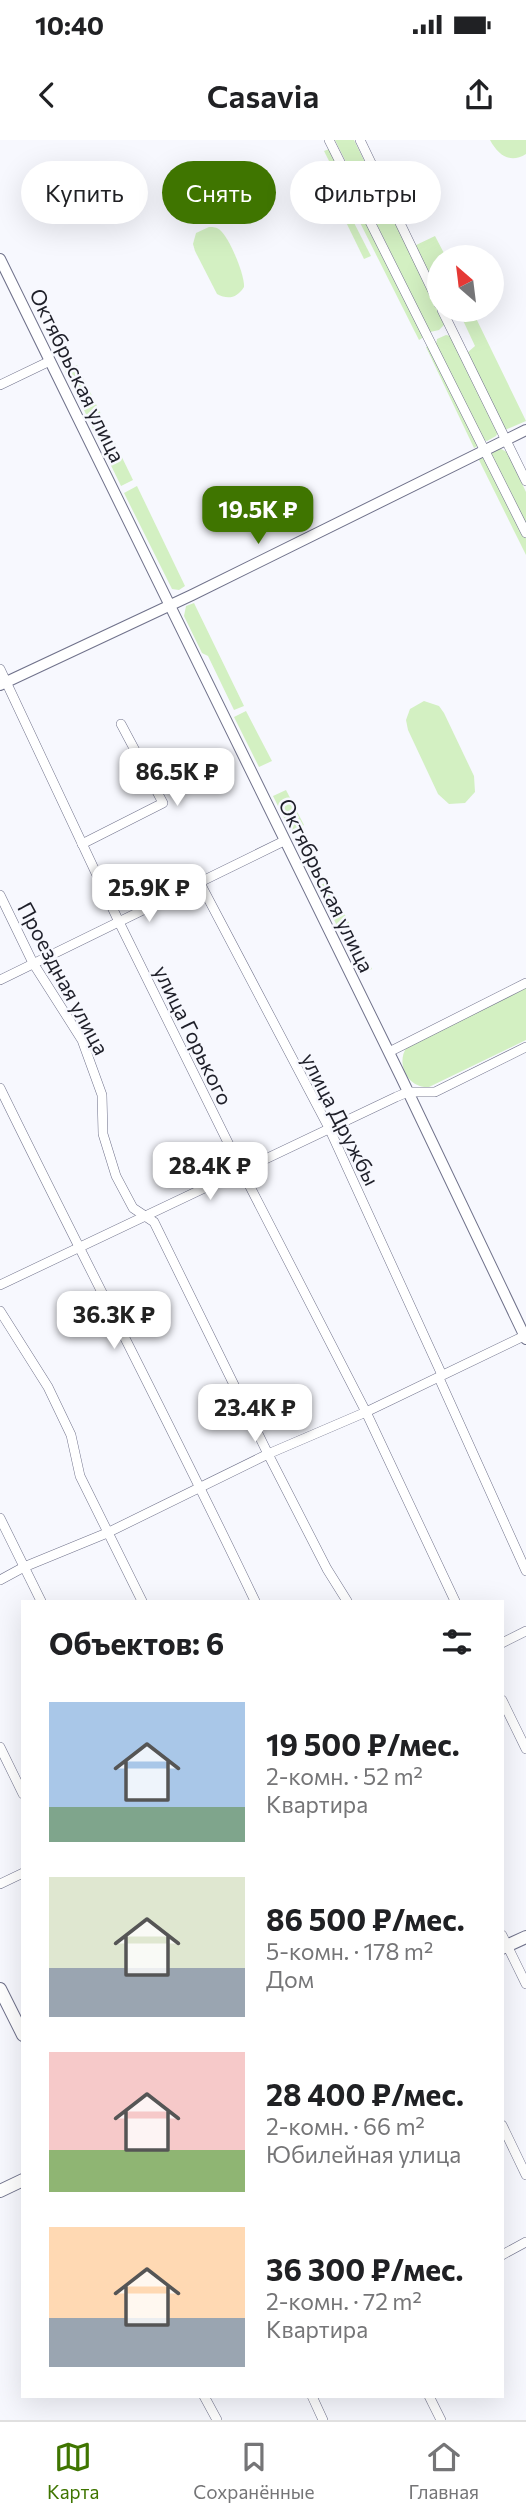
<!DOCTYPE html>
<html lang="ru">
<meta charset="utf-8">
<style>
body{margin:0;font-family:Commissioner,sans-serif;background:#f6f6f6;color:#202124;height:100vh;display:flex;flex-direction:column;font-size:26px;white-space:nowrap}
*{box-sizing:border-box;margin:0}
p{font-size:23px;color:#757577}
.icon{flex:none;width:38px;height:38px;fill:none;stroke:currentColor;stroke-width:2;stroke-linecap:round;stroke-linejoin:round}
.map{position:relative;flex:1;overflow:hidden}
.side{position:absolute;left:21px;top:1460px;width:483px;height:798px;display:flex;flex-direction:column;background:#fff;border-radius:0px;box-shadow:0 7px 28px #0002}
.side>*{flex:none}
.hud{position:absolute;left:21px;top:21px;width:485px;height:63px;display:flex;gap:14px}
.needle{width:46px;rotate:332deg}
.fabs{position:absolute;left:427px;top:105px;display:grid;gap:14px}
.fabs a{display:grid;place-items:center;width:77px;height:77px;border-radius:50%;background:#fff;box-shadow:0 7px 28px #0002;font-size:35px}
.price{position:absolute;translate:-50% -60px;padding:0 16px;border-radius:14px;background:#fff;color:#222;font-size:23px;line-height:46px;filter:drop-shadow(0 2px 4px #0008)}
.price::after{content:'';position:absolute;left:50%;top:42px;width:21px;height:16px;margin-left:-10px;background:inherit;clip-path:polygon(0 0,100% 0,50% 100%)}
.price.on{background:#3f7500;color:#fff}
ul{padding:0;list-style:none}
li{display:flex;align-items:center;gap:21px;height:175px;padding:0 28px}
li span{display:grid;place-items:center;flex:none;width:196px;height:140px;border-radius:0px;color:#555}
li>.icon{margin-inline-start:auto}
span .icon{width:84px;height:84px;fill:#fffc;stroke-width:1}
li b{font-size:30px}
h2{display:flex;justify-content:space-between;align-items:center;height:84px;padding:0 28px;font-size:30px}
.chip{padding:0 24px;border-radius:32px;background:#fff;box-shadow:0 7px 28px #0002;font-size:24px;line-height:63px}
.chip.on{background:#3f7500;color:#fff}
.status{display:flex;justify-content:space-between;align-items:center;height:49px;padding:0 35px;background:#fff;direction:ltr}
.status svg{height:19px;fill:currentColor}
header{display:flex;justify-content:space-between;align-items:center;height:91px;padding:0 28px;background:#fff;font-size:32px;font-weight:600}
.dock{display:flex;justify-content:space-around;align-items:center;height:98px;border-top:2px solid #e0e0e0;background:#fff;font-size:19px;color:#757577}
.dock a{display:grid;justify-items:center;gap:4px}
.dock .on{color:#3f7500}
.map>svg:first-child{display:block}
</style>
<div class="status"><b>10:40</b><svg viewBox="0 0 49 12"><path d="M0 12V9h3v3zM5 12V6h3v6zM10 12V3h3v9zM15 12V0h3v12zM26 1h20v11H26zM47 4h2v5h-2z"/></svg></div>
<header><svg class="icon" aria-label="back" viewBox="0 0 24 24"><path d="M15 5l-7 7 7 7"/></svg>Casavia<svg class="icon" aria-label="share" viewBox="0 0 24 24"><path d="M12 15V3M7 8l5-5 5 5M5 13v7h14v-7"/></svg></header>
<div class="map">
<svg width="526" height="2280" viewBox="0 0 526 2280">
<rect width="100%" height="100%" fill="#f7f8fe"/>
<g fill="#d3f0c2">
<polygon points="335,0 354,0 445,184 439,190 430,192"/>
<path d="M490,0h36v14c-16,10 -28,1 -36,-14z"/>
<polygon points="329,9 424,197 419,200 324,11"/>
<polygon points="350,75 371,116 364,119 344,78"/>
<path d="M209,87c5,0 7,0 11,3 9,7 25,45 24,57 -7,11 -16,13 -27,7l-22,-43 -2,-7 3,-11z"/>
<polygon points="435,96 446,117 439,117 439,158 414,106"/>
<polygon points="445,170 472,170 526,281 505,290 467,213 475,206 460,174 448,175"/>
<polygon points="446,195 451,196 498,292 496,296 487,301 483,300 436,204 437,199"/>
<polygon points="431,204 480,305 474,308 426,207"/>
<polygon points="77,225 133,340 121,346 65,231"/>
<polygon points="499,308 507,312 526,352 526,384 490,313"/>
<polygon points="482,317 487,320 526,398 526,415 478,318"/>
<polygon points="137,346 185,446 179,450 172,449 124,353"/>
<polygon points="194,463 244,566 234,570 208,516 202,513 184,476 186,466"/>
<polygon points="424,561 439,566 444,573 474,636 475,652 465,663 449,664 438,654 408,590 406,580 410,569"/>
<polygon points="246,571 272,621 259,627 234,577"/>
<polygon points="286,650 304,685 291,692 273,656"/>
<polygon points="328,741 372,829 361,835 318,747"/>
<path d="M526,848v52l-97,47c-21,2 -34,-24 -22,-40z"/>
</g>
<g fill="none" stroke-linecap="round" stroke-linejoin="round">
<g stroke="#70728b" stroke-width="10">
<g id="minor">
<polyline points="329,0 526,393"/>
<polyline points="360,0 439,164"/>
<polyline points="442,170 526,341"/>
<polyline points="0,245 50,221"/>
<polyline points="0,529 119,782 242,1031 366,1272 455,1461"/>
<polyline points="82,704 163,663 121,584"/>
<polyline points="200,743 329,988 442,1235"/>
<polyline points="0,755 33,823 82,900 102,955 103,994 116,1036 133,1068 154,1082 268,1314 327,1429 347,1461"/>
<polyline points="0,840 284,701"/>
<polyline points="389,912 526,843"/>
<path d="M0,948c84,172 173,341 255,513"/>
<polyline points="0,1145 396,957 408,952 435,952 526,907"/>
<polyline points="0,1171 48,1247 71,1295 80,1336 142,1461"/>
<polyline points="439,1238 526,1431"/>
<polyline points="0,1378 41,1461"/>
<polyline points="0,1440 24,1427 107,1393 268,1314 366,1272 524,1196"/>
<polyline points="502,1503 526,1491"/>
<polyline points="502,1560 526,1609"/>
<polyline points="0,1607 23,1654"/>
<polyline points="0,1744 23,1733"/>
<polyline points="502,1795 526,1844"/>
<polyline points="502,1985 526,2035"/>
<polyline points="502,2115 526,2102"/>
<polyline points="204,2256 217,2280"/>
<polyline points="312,2256 323,2280"/>
<polyline points="429,2256 441,2280"/>
</g>
</g>
<g stroke="#70728b" stroke-width="12">
<g id="tertiary">
<polyline points="0,119 401,937 526,1199"/>
<polyline points="0,545 192,455 526,290"/>
</g>
</g>
<g stroke="#70728b" stroke-width="14">
<g id="secondary">
<polyline points="502,1808 526,1797"/>
<polyline points="0,1849 23,1895"/>
<polyline points="0,2051 23,2040"/>
</g>
</g>
<use href="#minor" stroke="#fff" stroke-width="9"/>
<use href="#tertiary" stroke="#fff" stroke-width="10"/>
<use href="#secondary" stroke="#fff" stroke-width="12"/>
</g>
<g text-anchor="middle" dominant-baseline="central" stroke-width="5" stroke-linejoin="round" paint-order="stroke">
<g font-size="21" fill="#1e1f29" stroke="#f7f8fe">
<text transform="translate(78 235) rotate(64)">Октябрьская улица</text>
<text transform="translate(327 745) rotate(64)">Октябрьская улица</text>
<text transform="translate(64 838) rotate(62)">Проездная улица</text>
<text transform="translate(194 895) rotate(64)">улица Горького</text>
<text transform="translate(341 979) rotate(63)">улица Дружбы</text>
</g>
</g>
</svg>
<div class="fabs">
<a><svg class="needle" viewBox="-14 -14 28 28"><path d="M0-13l5 13h-10z" fill="#e53935"/><path d="M0 13l5-13h-10z" fill="#757577"/></svg></a>
</div>
<b class="price on" style="left:258px;top:406px">19.5K ₽</b>
<b class="price" style="left:177px;top:668px">86.5K ₽</b>
<b class="price" style="left:149px;top:784px">25.9K ₽</b>
<b class="price" style="left:210px;top:1062px">28.4K ₽</b>
<b class="price" style="left:114px;top:1211px">36.3K ₽</b>
<b class="price" style="left:255px;top:1304px">23.4K ₽</b>
<div class="hud">
<a class="chip">Купить</a>
<a class="chip on">Снять</a>
<a class="chip">Фильтры</a>
</div>
<section class="side">
<h2>Объектов: 6<svg class="icon" aria-label="filters" viewBox="0 0 24 24"><path d="M4 7h16M4 17h16"/><circle cx="9" cy="7" r="2"/><circle cx="15" cy="17" r="2"/></svg></h2>
<ul>
<li><span style="background:linear-gradient(#a9c7e8 75%,#7fa58c 0)"><svg class="icon" aria-label="home" viewBox="0 0 24 24"><path d="M3 11l9-7 9 7M6 9v11h12V9"/></svg></span><div><b>19 500 ₽/мес.</b><p>2-комн. · 52 m²</p><p>Квартира</p></div></li>
<li><span style="background:linear-gradient(#dfe7d0 65%,#9aa5b1 0)"><svg class="icon" aria-label="home" viewBox="0 0 24 24"><path d="M3 11l9-7 9 7M6 9v11h12V9"/></svg></span><div><b>86 500 ₽/мес.</b><p>5-комн. · 178 m²</p><p>Дом</p></div></li>
<li><span style="background:linear-gradient(#f6c9c9 70%,#8fb573 0)"><svg class="icon" aria-label="home" viewBox="0 0 24 24"><path d="M3 11l9-7 9 7M6 9v11h12V9"/></svg></span><div><b>28 400 ₽/мес.</b><p>2-комн. · 66 m²</p><p>Юбилейная улица</p></div></li>
<li><span style="background:linear-gradient(#ffd9b3 65%,#9aa5b1 0)"><svg class="icon" aria-label="home" viewBox="0 0 24 24"><path d="M3 11l9-7 9 7M6 9v11h12V9"/></svg></span><div><b>36 300 ₽/мес.</b><p>2-комн. · 72 m²</p><p>Квартира</p></div></li>
</ul>
</section>
</div>
<nav class="dock">
<a class="on"><svg class="icon" aria-label="map" viewBox="0 0 24 24"><path d="M3 6l6-2 6 2 6-2v14l-6 2-6-2-6 2zM9 4v14M15 6v14"/></svg>Карта</a>
<a><svg class="icon" aria-label="saved" viewBox="0 0 24 24"><path d="M7 4h10v16l-5-4-5 4z"/></svg>Сохранённые</a>
<a><svg class="icon" aria-label="home" viewBox="0 0 24 24"><path d="M3 11l9-7 9 7M6 9v11h12V9"/></svg>Главная</a>
</nav>
